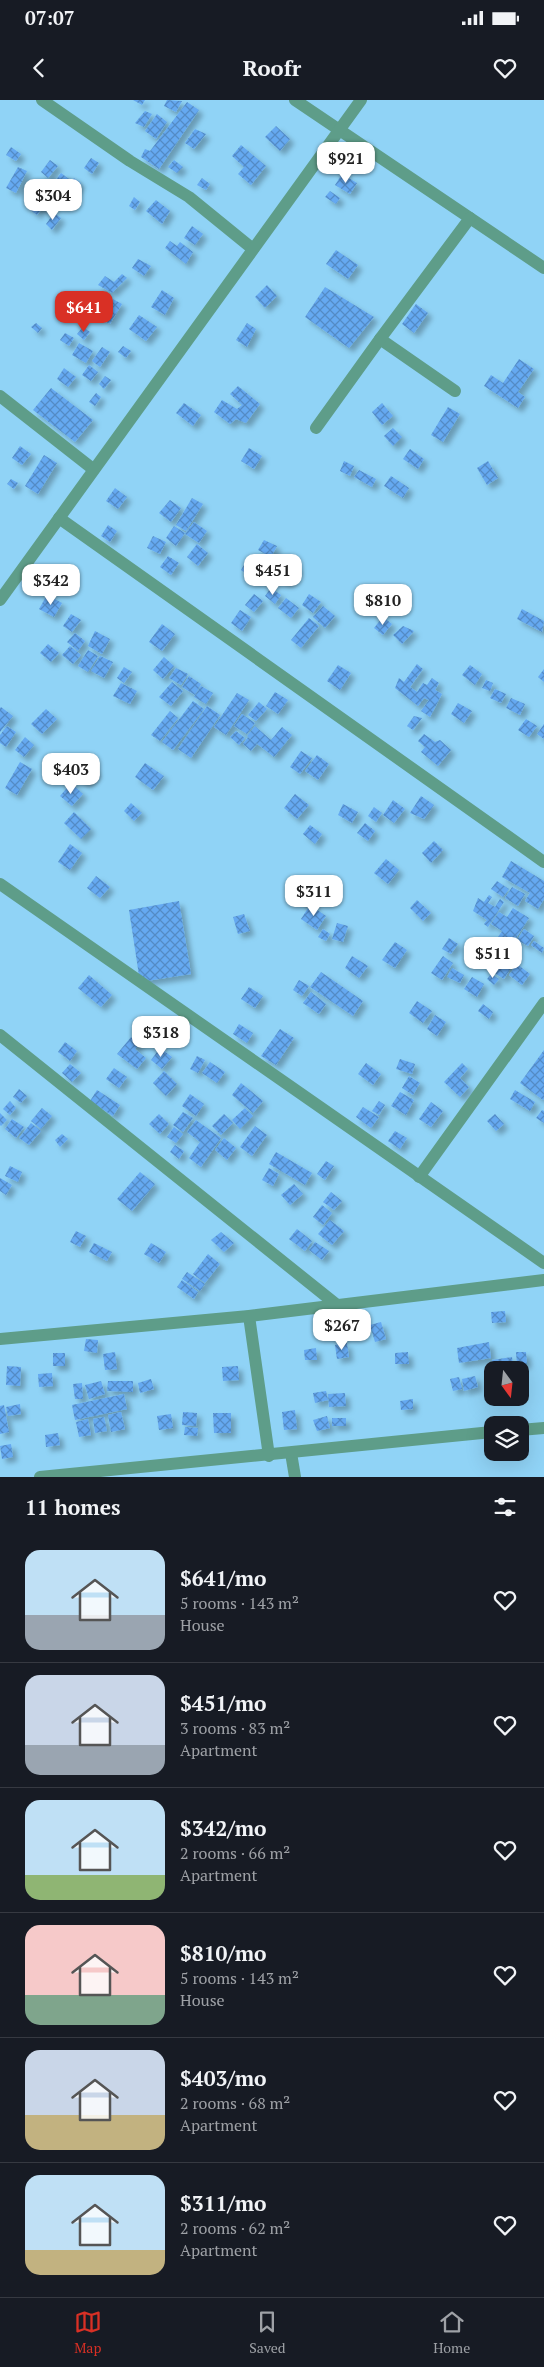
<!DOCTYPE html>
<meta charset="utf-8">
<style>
body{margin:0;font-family:"PT Serif",serif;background:#20242c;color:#f1f3f6;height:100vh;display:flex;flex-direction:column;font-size:19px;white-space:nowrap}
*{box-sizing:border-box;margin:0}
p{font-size:16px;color:#9ea1a6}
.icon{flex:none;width:28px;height:28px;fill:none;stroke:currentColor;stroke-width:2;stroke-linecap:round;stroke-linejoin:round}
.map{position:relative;height:1377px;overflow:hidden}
.panel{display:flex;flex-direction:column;background:#171b24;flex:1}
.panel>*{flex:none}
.needle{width:32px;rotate:165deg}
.buttons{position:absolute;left:484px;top:1261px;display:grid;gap:10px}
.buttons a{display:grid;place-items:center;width:45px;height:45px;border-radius:10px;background:#171b24;box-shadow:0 5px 20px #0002;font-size:25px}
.price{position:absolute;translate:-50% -42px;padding:0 11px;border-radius:10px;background:#fff;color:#222;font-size:16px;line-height:32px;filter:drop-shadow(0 1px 2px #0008)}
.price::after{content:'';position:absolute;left:50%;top:30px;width:15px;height:11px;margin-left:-8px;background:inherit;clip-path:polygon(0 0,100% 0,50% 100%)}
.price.current{background:#d93025;color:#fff}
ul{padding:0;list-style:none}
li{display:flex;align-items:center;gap:15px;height:125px;padding:0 25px}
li+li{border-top:1px solid #363941}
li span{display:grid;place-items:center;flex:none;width:140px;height:100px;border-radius:15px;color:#555}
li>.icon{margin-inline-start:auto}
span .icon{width:60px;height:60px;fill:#fffc;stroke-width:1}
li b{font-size:21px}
h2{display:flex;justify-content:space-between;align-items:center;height:60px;padding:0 25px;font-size:21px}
.status{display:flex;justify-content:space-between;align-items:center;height:35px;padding:0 25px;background:#171b24;direction:ltr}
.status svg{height:14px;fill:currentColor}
header{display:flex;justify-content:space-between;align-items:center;height:65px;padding:0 25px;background:#171b24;font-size:22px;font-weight:700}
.tab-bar{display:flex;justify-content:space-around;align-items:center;height:70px;border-top:1px solid #363941;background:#171b24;font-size:14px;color:#9ea1a6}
.tab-bar a{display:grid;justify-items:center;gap:2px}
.tab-bar .current{color:#d93025}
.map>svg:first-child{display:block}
</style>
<div class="status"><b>07:07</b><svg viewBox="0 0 49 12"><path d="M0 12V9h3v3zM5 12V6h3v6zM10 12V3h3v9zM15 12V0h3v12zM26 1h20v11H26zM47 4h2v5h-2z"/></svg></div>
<header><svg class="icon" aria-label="back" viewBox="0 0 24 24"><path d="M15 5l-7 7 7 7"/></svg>Roofr<svg class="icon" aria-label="heart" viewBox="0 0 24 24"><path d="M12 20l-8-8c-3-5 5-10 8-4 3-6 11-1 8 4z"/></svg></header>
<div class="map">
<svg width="544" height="1377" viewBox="0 0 544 1377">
<defs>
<pattern id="building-cross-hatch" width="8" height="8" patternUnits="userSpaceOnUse" patternTransform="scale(1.25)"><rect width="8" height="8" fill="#65a9f1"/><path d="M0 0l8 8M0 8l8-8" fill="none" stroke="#538bc5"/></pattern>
<filter id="shadow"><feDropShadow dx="4.5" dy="4.5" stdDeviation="2.5" flood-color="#0004"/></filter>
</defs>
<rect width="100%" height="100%" fill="#90d3f6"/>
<g fill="url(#building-cross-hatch)" filter="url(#shadow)">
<polygon points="133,0 145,0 142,5"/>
<polygon points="167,0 182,1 176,12 164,6"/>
<polygon points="187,2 199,10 159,69 141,57 145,49 150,51"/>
<polygon points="145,11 152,14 144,27 135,23"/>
<polygon points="157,14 167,22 156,39 145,31"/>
<polygon points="276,26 290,39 280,51 265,37"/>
<polygon points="195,29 206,34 194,49 185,43"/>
<polygon points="241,45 266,66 251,85 238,74 244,67 232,56"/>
<polygon points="11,47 21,54 16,61 6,55"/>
<polygon points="91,58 99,63 92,74 84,68"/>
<polygon points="50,60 58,66 48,78 41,72"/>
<polygon points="174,60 183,67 177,73 168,67"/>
<polygon points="18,67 27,71 16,93 6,88"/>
<polygon points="61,73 69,79 60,90 53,84"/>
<polygon points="342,74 357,83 350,94 335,85"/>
<polygon points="74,78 81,83 73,93 67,88"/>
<polygon points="202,78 210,84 206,90 197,85"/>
<polygon points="34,80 41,85 32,98 24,93"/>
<polygon points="330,91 340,98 336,104 325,97"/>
<polygon points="41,94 49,100 37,115 29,109"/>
<polygon points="134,97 140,102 135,110 129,106"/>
<polygon points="156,100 170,111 162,124 146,111"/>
<polygon points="54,113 61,118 52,130 46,124"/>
<polygon points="192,126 203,134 195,145 184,138"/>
<polygon points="170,141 177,146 180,142 193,152 186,164 165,148"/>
<polygon points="336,150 358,165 348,179 326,164"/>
<polygon points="138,159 151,166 144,176 132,168"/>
<polygon points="122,174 127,178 112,193 98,185 105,176 114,182"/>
<polygon points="267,185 277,196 265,208 255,197"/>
<polygon points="325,187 374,217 349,248 305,217"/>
<polygon points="162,190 174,198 165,215 151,207"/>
<polygon points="113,199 122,204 110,224 101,219"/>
<polygon points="416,204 428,213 414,233 402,224"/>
<polygon points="139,215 157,227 146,241 129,229"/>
<polygon points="36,223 42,228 38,233 31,227"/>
<polygon points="247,223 256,229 247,247 236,240"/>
<polygon points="83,227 90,232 84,240 77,234"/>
<polygon points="65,233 74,238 69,246 60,240"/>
<polygon points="79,243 93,251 86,263 72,255"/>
<polygon points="123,246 131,251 126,258 118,252"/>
<polygon points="102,247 110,252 100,267 92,261"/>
<polygon points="519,259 534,269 518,292 525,297 518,308 484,286 491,275 503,283"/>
<polygon points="89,265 98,272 91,281 82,275"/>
<polygon points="64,268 76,277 68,287 57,279"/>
<polygon points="105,276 111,280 104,289 99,284"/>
<polygon points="238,286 260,304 246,323 236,319 230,324 214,312 222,300 237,309 242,305 230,294"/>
<polygon points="51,288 93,320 75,342 33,310"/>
<polygon points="96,293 101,297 95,306 89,302"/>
<polygon points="184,303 201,315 193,326 176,313"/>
<polygon points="382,303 393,316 382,325 372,312"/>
<polygon points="448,307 460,314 443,342 431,335"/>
<polygon points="393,328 402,337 393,346 384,336"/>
<polygon points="20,346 31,354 22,365 12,358"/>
<polygon points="249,348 262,356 254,369 241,361"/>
<polygon points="410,349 424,359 418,369 403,359"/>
<polygon points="44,355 57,363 38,394 25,386"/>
<polygon points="344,361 354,366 350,376 340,371"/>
<polygon points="488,361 498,378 487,385 477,368"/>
<polygon points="359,370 376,379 372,387 354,377"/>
<polygon points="391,376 409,388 403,398 384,386"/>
<polygon points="11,379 18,383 14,389 7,384"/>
<polygon points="115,388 127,397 118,409 106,401"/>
<polygon points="192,398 203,404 186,431 176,425"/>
<polygon points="170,400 181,408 171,422 159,413"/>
<polygon points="194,422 207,431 199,443 185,434"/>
<polygon points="108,425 117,431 110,442 101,436"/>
<polygon points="174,426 185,433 176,446 166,438"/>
<polygon points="153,436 166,442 160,454 147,448"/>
<polygon points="264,440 277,446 271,457 258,450"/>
<polygon points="197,444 208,453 198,466 187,457"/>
<polygon points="250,455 265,464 255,480 241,470"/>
<polygon points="168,456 179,463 171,475 160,467"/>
<polygon points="288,460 298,469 287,483 276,473"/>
<polygon points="266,466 275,472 269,480 260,474"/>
<polygon points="271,488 281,495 275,504 265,496"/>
<polygon points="254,494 263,501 254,512 245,505"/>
<polygon points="309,494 321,502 313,513 302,505"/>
<polygon points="47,495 62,503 54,517 39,509"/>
<polygon points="286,498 299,508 291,518 278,508"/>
<polygon points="323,506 335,516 325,528 313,517"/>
<polygon points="522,509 544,521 542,532 517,519"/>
<polygon points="240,510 251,517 242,531 231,523"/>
<polygon points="71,514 81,520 72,532 63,526"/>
<polygon points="383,517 392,524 383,535 374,528"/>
<polygon points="309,518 319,526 301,548 291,540"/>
<polygon points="162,524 175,534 162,551 149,542"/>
<polygon points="403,526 414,531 402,544 393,535"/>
<polygon points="95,531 110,539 102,554 88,546"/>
<polygon points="75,533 85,541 78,551 67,542"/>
<polygon points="48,544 59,553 51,562 40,553"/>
<polygon points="70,546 81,555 73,564 62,555"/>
<polygon points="88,550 98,556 88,572 78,566"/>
<polygon points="100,556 113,562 104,578 91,571"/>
<polygon points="164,557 174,566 163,579 153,570"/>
<polygon points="417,564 423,569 410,587 417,592 423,583 427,585 432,578 439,583 435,590 442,594 430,617 421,611 429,600 424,598 418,606 395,588 399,578 404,582"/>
<polygon points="338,565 351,573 340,590 327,581"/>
<polygon points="470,565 482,574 475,585 462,575"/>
<polygon points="124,567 132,572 124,583 117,578"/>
<polygon points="176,568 188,574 181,585 169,578"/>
<polygon points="544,569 544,582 538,577"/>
<polygon points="189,576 201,584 195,595 182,587"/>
<polygon points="486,580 493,583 490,591 482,588"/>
<polygon points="172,582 183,591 171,606 159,597"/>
<polygon points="121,583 137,591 130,604 113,596"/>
<polygon points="201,586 213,593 206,604 194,597"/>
<polygon points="495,589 506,594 501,603 490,598"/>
<polygon points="275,592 288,600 278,614 266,606"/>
<polygon points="237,593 249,600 226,635 214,627"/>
<polygon points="511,598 525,604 520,615 506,608"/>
<polygon points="193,601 204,609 173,650 162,642"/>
<polygon points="259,602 267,609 256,621 248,615"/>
<polygon points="458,603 472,611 464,623 451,614"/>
<polygon points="207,606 220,615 191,658 178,649"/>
<polygon points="1,607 13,616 0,632 0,608"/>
<polygon points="46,609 57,619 42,634 31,624"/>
<polygon points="170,611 178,618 160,641 151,635"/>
<polygon points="242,614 255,623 247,634 234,626"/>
<polygon points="414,616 422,618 413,630 407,626"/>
<polygon points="526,619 537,626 529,637 518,630"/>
<polygon points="544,624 544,639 537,634"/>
<polygon points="7,626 16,632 6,647 0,643 0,635"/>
<polygon points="255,626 271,640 282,627 292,635 274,657 247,636"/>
<polygon points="236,631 245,638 239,645 230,637"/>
<polygon points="424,634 435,642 440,640 451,650 438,666 421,652 425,647 418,641"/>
<polygon points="25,637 34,645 24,657 15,650"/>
<polygon points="248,637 257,644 251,651 243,644"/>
<polygon points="301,651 312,658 300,674 290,667"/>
<polygon points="317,655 329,664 318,680 305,671"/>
<polygon points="84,661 97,672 86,684 74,673"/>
<polygon points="20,662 32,669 17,695 5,688"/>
<polygon points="145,663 164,676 153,690 135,677"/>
<polygon points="71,683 83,694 72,706 60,696"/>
<polygon points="295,694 309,705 297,719 284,708"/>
<polygon points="421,696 434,705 424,719 410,713"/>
<polygon points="393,700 405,709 394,723 383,715"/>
<polygon points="131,703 142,713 134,721 124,711"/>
<polygon points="343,704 358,712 352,723 338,715"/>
<polygon points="374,707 382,713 376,722 368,716"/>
<polygon points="74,712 91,729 81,739 64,723"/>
<polygon points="365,723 375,731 368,741 357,733"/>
<polygon points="310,725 322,734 315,744 303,734"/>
<polygon points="434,741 443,750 431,763 422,753"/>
<polygon points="70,744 82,753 70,770 58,762"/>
<polygon points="386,759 399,770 388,784 374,773"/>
<polygon points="511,761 544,781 544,799 538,809 525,801 530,793 502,777"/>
<polygon points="96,776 110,787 100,798 87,788"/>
<polygon points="497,781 509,789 503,797 491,789"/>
<polygon points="309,787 315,800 303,805 298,792"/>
<polygon points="512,787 525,794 518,806 505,798"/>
<polygon points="489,795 492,797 488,803 495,807 500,799 504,802 488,827 484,824 487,820 473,811 478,798 484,802"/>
<polygon points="417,800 431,813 423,821 410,808"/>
<polygon points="179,801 191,874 140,882 129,810"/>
<polygon points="310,805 326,816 317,830 301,819"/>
<polygon points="513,808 529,818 511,846 498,837 502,831 491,824 499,812 507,817"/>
<polygon points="244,814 250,831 238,834 233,817"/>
<polygon points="337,823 348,826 343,842 332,839"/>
<polygon points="323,829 330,834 326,841 318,837"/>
<polygon points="524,829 534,836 528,846 517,840"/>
<polygon points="449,838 458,844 451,854 442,849"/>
<polygon points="534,841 544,848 542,853 531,845"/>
<polygon points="395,842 407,850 395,868 382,860"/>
<polygon points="491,850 501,856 493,867 484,861"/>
<polygon points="352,856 368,866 359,878 345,868"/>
<polygon points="443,856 453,863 442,880 431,873"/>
<polygon points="502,859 512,866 504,879 493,872"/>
<polygon points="517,864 530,874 522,885 509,875"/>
<polygon points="452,868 464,875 460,883 447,877"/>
<polygon points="321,872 363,901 353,916 310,887"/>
<polygon points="491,874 499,879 494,885 487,879"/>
<polygon points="89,875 112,895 101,907 78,888"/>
<polygon points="472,877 484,884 477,897 464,889"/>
<polygon points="299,880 309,886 302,896 293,890"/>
<polygon points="249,887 263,896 255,908 241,899"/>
<polygon points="311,892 326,904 319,914 303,903"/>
<polygon points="417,901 432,911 423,923 409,913"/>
<polygon points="483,904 493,912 489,919 478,911"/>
<polygon points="435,915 446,922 437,936 427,929"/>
<polygon points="239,924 253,933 247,943 233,934"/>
<polygon points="280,929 294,938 276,965 261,956"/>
<polygon points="131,937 140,944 135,949 146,958 137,969 117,954"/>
<polygon points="65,942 77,951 70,961 58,952"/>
<polygon points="160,948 172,957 162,969 151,960"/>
<polygon points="544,950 544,999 543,1000 520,983"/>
<polygon points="197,956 205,960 198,973 190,969"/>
<polygon points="400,959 415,964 412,974 396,969"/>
<polygon points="210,962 225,972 217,983 202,973"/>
<polygon points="366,963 381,974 373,985 358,974"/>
<polygon points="462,963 468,969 460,978 469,987 460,997 444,982"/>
<polygon points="70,964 81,973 72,982 62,973"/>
<polygon points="114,968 127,977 119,988 106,979"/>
<polygon points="164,971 177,984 166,996 153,983"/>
<polygon points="409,976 420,983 413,995 402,988"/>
<polygon points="241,983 263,1001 253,1013 232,995"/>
<polygon points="19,989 27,996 21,1003 13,997"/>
<polygon points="97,990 120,1005 113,1016 90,1001"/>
<polygon points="515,990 535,1002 530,1011 510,999"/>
<polygon points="400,992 414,1000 406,1015 391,1006"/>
<polygon points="190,994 204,1004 196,1016 182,1006"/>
<polygon points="10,1001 16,1008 10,1015 3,1009"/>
<polygon points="379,1001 385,1005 379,1015 372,1011"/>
<polygon points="431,1002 443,1011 431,1027 419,1019"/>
<polygon points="363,1007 379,1017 371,1028 356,1017"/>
<polygon points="42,1008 52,1016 41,1029 31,1021"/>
<polygon points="245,1008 253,1016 240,1029 232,1020"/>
<polygon points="542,1010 544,1011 544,1023 536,1018"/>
<polygon points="183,1012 193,1018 183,1032 173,1025"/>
<polygon points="0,1013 7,1020 1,1026 0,1025"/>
<polygon points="159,1014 169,1024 160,1034 149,1024"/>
<polygon points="224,1014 233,1023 221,1035 212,1026"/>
<polygon points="495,1014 504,1024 496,1031 487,1021"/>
<polygon points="12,1019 24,1027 16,1038 5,1029"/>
<polygon points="196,1020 221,1038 201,1067 189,1058 200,1042 187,1032"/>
<polygon points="31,1023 41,1031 29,1045 19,1038"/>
<polygon points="255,1026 267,1035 252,1056 240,1047"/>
<polygon points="174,1027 183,1034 176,1043 167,1037"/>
<polygon points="395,1031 407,1038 400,1049 388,1041"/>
<polygon points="62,1034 68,1039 60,1047 55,1040"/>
<polygon points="224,1038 236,1048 227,1060 215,1050"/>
<polygon points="175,1045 184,1051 179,1059 170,1052"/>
<polygon points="276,1052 312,1073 305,1085 269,1064"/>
<polygon points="326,1061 334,1066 325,1080 317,1074"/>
<polygon points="10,1066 22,1072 18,1082 5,1076"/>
<polygon points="269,1068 279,1074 273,1086 262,1080"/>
<polygon points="140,1072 155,1084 132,1111 117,1099"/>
<polygon points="0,1078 12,1085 6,1095 0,1091"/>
<polygon points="294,1084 303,1094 290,1105 281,1095"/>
<polygon points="331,1092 342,1101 334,1110 323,1102"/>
<polygon points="322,1105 332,1113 323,1125 313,1117"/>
<polygon points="330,1120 344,1131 332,1145 318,1134"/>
<polygon points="297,1129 312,1141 305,1151 289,1139"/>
<polygon points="76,1131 86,1136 80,1147 70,1142"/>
<polygon points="221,1132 234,1143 224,1152 211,1140"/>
<polygon points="315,1142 329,1151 322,1160 309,1150"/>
<polygon points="94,1143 112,1152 107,1161 89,1152"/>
<polygon points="151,1143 166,1152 159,1163 144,1154"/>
<polygon points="208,1154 220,1164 205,1183 193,1174"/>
<polygon points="187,1172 205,1184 200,1191 182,1179"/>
<polygon points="182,1180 198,1192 194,1199 177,1187"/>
<polygon points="505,1211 506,1222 492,1223 491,1212"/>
<polygon points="381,1222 386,1239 375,1242 370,1225"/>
<polygon points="86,1239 98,1240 97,1253 84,1251"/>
<polygon points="489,1242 491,1258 459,1263 457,1248"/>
<polygon points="347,1243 349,1257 337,1259 335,1245"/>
<polygon points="316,1248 317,1260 305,1260 304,1250"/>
<polygon points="115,1252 117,1269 105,1270 103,1254"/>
<polygon points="408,1252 409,1264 395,1264 395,1253"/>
<polygon points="516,1252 526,1252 527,1264 517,1265"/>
<rect x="53" y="1253" width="12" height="13"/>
<polygon points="512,1257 514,1270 494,1270 492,1260"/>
<polygon points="7,1266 21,1267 20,1286 6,1285"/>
<polygon points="238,1266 239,1280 223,1281 222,1267"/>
<polygon points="52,1273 53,1286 39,1287 38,1274"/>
<polygon points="475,1276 478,1287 464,1291 462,1279"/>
<polygon points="459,1277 462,1289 453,1291 450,1279"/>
<polygon points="151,1279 154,1289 140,1293 138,1283"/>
<polygon points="101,1281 105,1294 89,1299 85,1285"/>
<polygon points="108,1281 133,1281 133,1292 107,1291"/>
<polygon points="82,1283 83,1299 75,1299 73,1284"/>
<polygon points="326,1291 328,1300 315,1303 313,1293"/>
<polygon points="345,1293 346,1306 329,1307 328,1294"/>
<polygon points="124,1294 127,1309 75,1320 72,1305"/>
<polygon points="413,1299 413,1309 401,1310 400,1301"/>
<polygon points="20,1304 21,1314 8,1316 6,1307"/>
<polygon points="4,1305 9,1332 0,1334 0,1306"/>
<polygon points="295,1310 297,1329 284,1330 282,1312"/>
<polygon points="121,1312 125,1329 111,1332 108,1315"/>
<polygon points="183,1312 197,1313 196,1326 182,1325"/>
<polygon points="213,1313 231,1313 231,1333 214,1333"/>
<polygon points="171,1314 173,1328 159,1330 157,1316"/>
<polygon points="327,1316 330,1328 317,1331 313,1320"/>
<polygon points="104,1317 107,1331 95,1333 93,1319"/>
<rect x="332" y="1318" width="14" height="8"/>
<polygon points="88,1319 91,1335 79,1337 76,1322"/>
<polygon points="185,1327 198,1328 197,1336 184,1335"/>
<polygon points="58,1333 60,1345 46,1347 45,1335"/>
<polygon points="11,1344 13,1357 2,1359 0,1346"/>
</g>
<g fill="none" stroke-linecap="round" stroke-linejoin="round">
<g stroke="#5e9d89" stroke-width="12">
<polyline points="42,0 130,61 189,97 253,149"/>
<polyline points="295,0 544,168"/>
<polyline points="380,239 455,291"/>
<polyline points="0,296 93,369"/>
<polyline points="316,328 380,239 470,118"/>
<polyline points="59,418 544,762"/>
<polyline points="0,500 361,0"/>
<polyline points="0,784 544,1163"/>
<polyline points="0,935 337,1205"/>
<polyline points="419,1077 544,903"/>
<polyline points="249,1216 269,1356"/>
<polyline points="0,1239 249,1216 544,1180"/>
<polyline points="520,1330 544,1328"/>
<polyline points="291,1353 295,1377"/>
<polyline points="40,1377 492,1332"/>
</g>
</g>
</svg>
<div class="buttons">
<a><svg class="needle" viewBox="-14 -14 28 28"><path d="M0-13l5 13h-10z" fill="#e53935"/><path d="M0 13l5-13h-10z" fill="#9ea1a6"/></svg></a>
<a><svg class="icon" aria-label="layers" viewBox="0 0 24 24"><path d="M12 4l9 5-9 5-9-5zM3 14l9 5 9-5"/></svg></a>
</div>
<b class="price" style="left:346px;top:84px">$921</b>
<b class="price" style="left:53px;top:121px">$304</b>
<b class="price current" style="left:84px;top:233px">$641</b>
<b class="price" style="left:273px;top:496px">$451</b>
<b class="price" style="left:51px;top:506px">$342</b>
<b class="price" style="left:383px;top:526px">$810</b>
<b class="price" style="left:71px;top:695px">$403</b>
<b class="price" style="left:314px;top:817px">$311</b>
<b class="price" style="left:493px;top:879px">$511</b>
<b class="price" style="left:161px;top:958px">$318</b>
<b class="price" style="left:342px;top:1251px">$267</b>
</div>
<section class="panel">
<h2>11 homes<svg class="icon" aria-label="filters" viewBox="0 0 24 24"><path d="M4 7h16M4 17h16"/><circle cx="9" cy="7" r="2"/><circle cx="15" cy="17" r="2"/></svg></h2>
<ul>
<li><span style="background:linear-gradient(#bfe0f5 65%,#9aa5b1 0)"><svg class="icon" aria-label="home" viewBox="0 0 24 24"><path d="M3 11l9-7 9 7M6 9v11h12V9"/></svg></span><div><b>$641/mo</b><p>5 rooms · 143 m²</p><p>House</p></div><svg class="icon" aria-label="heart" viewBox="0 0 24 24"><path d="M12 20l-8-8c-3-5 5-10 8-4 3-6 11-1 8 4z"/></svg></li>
<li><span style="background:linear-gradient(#c9d6e8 70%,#9aa5b1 0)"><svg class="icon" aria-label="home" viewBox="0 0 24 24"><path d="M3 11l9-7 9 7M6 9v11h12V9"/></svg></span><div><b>$451/mo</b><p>3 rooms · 83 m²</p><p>Apartment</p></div><svg class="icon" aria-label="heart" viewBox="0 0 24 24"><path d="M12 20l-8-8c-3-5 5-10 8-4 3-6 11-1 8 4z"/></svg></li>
<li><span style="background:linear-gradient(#bfe0f5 75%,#8fb573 0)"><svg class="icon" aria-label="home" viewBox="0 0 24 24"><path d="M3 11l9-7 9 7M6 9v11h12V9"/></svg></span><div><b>$342/mo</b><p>2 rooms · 66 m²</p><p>Apartment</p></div><svg class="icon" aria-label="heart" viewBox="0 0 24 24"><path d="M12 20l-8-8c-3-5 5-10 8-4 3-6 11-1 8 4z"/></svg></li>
<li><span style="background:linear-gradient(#f6c9c9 70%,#7fa58c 0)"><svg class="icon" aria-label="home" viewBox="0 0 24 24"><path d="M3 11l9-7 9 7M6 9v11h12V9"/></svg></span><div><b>$810/mo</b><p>5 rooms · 143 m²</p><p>House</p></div><svg class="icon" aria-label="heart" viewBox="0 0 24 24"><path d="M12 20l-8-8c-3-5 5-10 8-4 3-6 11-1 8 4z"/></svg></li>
<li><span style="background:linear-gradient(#c9d6e8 65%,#c2b280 0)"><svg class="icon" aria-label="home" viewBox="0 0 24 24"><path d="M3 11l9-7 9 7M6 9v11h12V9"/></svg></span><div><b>$403/mo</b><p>2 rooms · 68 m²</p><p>Apartment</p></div><svg class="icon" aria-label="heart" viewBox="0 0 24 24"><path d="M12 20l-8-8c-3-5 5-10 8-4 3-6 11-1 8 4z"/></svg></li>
<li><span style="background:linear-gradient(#bfe0f5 75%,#c2b280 0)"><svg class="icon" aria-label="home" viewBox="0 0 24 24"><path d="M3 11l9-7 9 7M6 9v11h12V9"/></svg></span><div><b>$311/mo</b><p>2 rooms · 62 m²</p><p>Apartment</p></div><svg class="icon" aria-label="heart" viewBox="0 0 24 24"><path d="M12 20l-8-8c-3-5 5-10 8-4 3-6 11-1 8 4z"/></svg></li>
</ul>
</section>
<nav class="tab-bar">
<a class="current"><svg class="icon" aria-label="map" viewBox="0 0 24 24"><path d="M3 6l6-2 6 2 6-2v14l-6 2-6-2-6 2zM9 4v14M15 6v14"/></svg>Map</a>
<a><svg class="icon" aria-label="saved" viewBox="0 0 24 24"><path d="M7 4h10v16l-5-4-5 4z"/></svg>Saved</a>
<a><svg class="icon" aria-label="home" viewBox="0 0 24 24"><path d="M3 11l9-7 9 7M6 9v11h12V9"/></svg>Home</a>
</nav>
